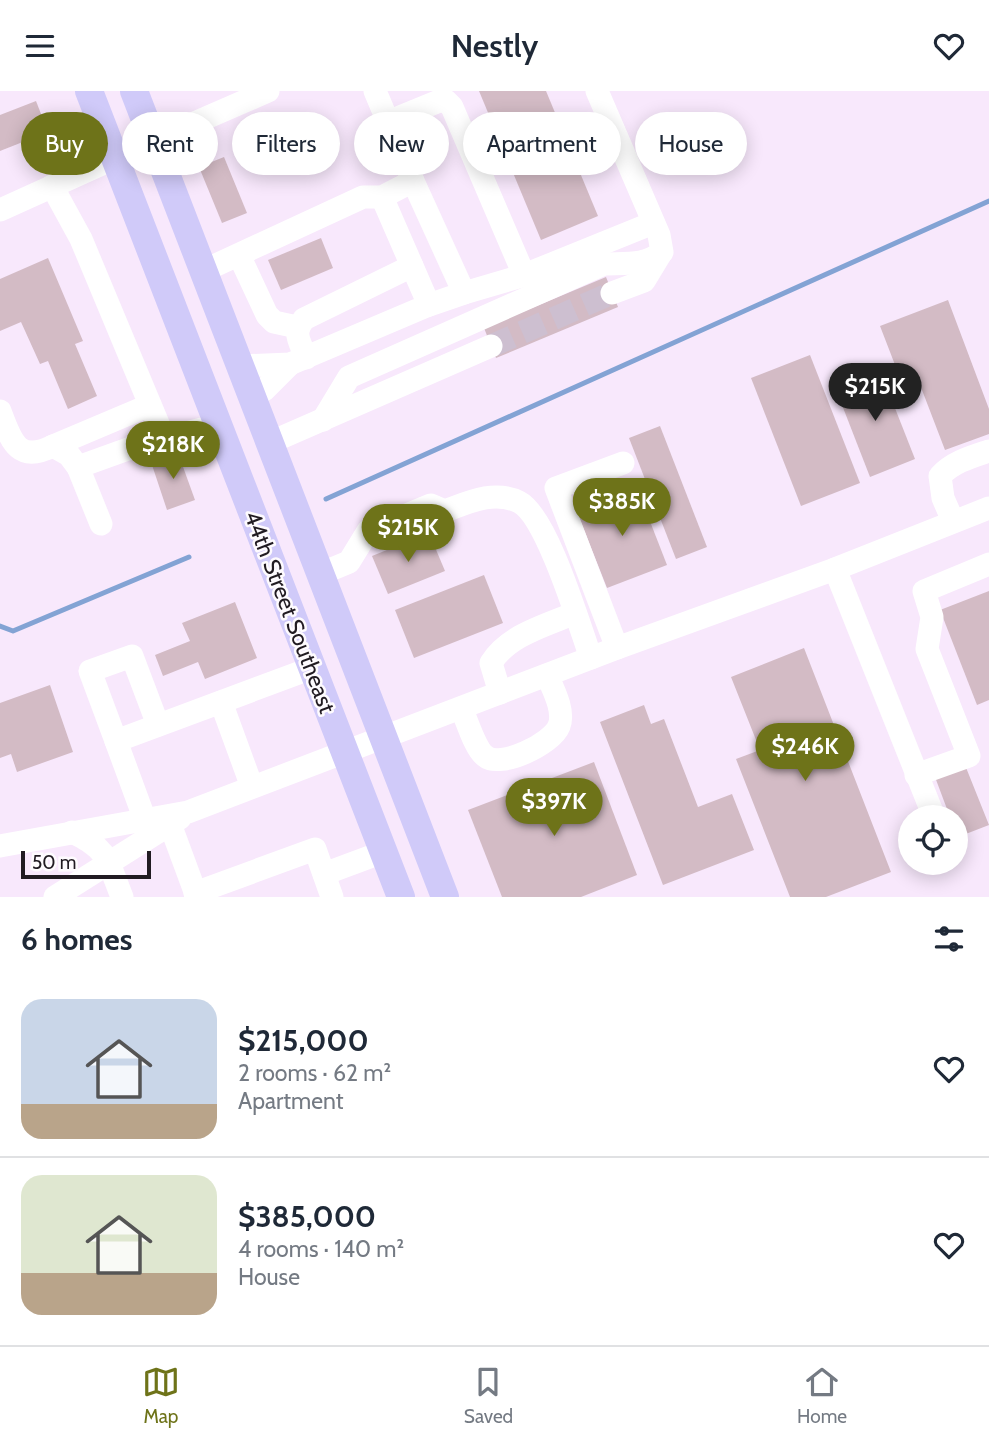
<!DOCTYPE html>
<meta charset="utf-8">
<style>
body{margin:0;font-family:Cabin,sans-serif;background:#f2f2f3;color:#1f2937;height:100vh;display:flex;flex-direction:column;font-size:26px;white-space:nowrap}
*{box-sizing:border-box;margin:0}
p{font-size:23px;color:#747a83}
.icon{flex:none;width:38px;height:38px;fill:none;stroke:currentColor;stroke-width:2;stroke-linecap:round;stroke-linejoin:round}
.map{position:relative;height:806px;overflow:hidden}
.panel{display:flex;flex-direction:column;background:#fff;flex:1}
.panel>*{flex:none}
.hud{position:absolute;left:21px;top:21px;width:948px;height:63px;display:flex;gap:14px}
.fabs{position:absolute;left:898px;top:714px;display:grid;gap:14px}
.fabs a{display:grid;place-items:center;width:70px;height:70px;border-radius:50%;background:#fff;box-shadow:0 4px 18px #0003;font-size:35px}
.scale{position:absolute;left:21px;bottom:18px;width:130px;box-sizing:border-box;padding-left:7px;border:4px solid #211b22;border-top:0;font-size:19px;line-height:24px;white-space:nowrap;color:#211b22;-webkit-text-stroke:5px #fefbfe;paint-order:stroke}
.price{position:absolute;translate:-50% -60px;padding:0 16px;border-radius:24px;background:#6e7319;color:#fff;font-size:23px;line-height:46px;filter:drop-shadow(0 2px 4px #0008)}
.price::after{content:'';position:absolute;left:50%;top:42px;width:21px;height:16px;margin-left:-10px;background:inherit;clip-path:polygon(0 0,100% 0,50% 100%)}
.price.active{background:#222;color:#fff}
ul{padding:0;list-style:none}
li{display:flex;align-items:center;gap:21px;height:175px;padding:0 21px}
li+li{border-top:2px solid #e0e1e3}
li span{display:grid;place-items:center;flex:none;width:196px;height:140px;border-radius:21px;color:#555}
li>.icon{margin-inline-start:auto}
span .icon{width:84px;height:84px;fill:#fffc;stroke-width:1}
li b{font-size:30px}
h2{display:flex;justify-content:space-between;align-items:center;height:84px;padding:0 21px;font-size:30px}
.pill{padding:0 24px;border-radius:32px;background:#fff;box-shadow:0 4px 18px #0003;font-size:24px;line-height:63px}
.pill.active{background:#6e7319;color:#fff}
header{display:flex;justify-content:space-between;align-items:center;height:91px;padding:0 21px;background:#fff;font-size:32px;font-weight:600}
.dock{display:flex;justify-content:space-around;align-items:center;height:98px;border-top:2px solid #e0e1e3;background:#fff;font-size:19px;color:#747a83}
.dock a{display:grid;justify-items:center;gap:4px}
.dock .active{color:#6e7319}
.map>svg:first-child{display:block}
</style>
<header><svg class="icon" aria-label="menu" viewBox="0 0 24 24"><path d="M4 6h16M4 12h16M4 18h16"/></svg>Nestly<svg class="icon" aria-label="heart" viewBox="0 0 24 24"><path d="M12 20l-8-8c-3-5 5-10 8-4 3-6 11-1 8 4z"/></svg></header>
<div class="map">
<svg width="989" height="806" viewBox="0 0 989 806">
<rect width="100%" height="100%" fill="#f8e8fc"/>
<g fill="none" stroke-linecap="round" stroke-linejoin="round">
<g stroke="#83a3d4" stroke-width="5">
<polyline points="326,408 989,110"/>
<polyline points="0,535 13,540 189,466"/>
</g>
</g>
<g fill="#d3bbc5">
<polygon points="479,0 546,0 598,125 541,149"/>
<polygon points="36,10 48,41 0,60 0,24"/>
<polygon points="224,66 247,122 222,132 199,76"/>
<polygon points="321,147 333,177 281,199 268,169"/>
<polygon points="48,167 83,250 75,253 97,305 68,318 48,270 40,273 21,231 0,240 0,188"/>
<polygon points="606,186 618,216 496,267 484,237"/>
<polygon points="948,209 989,318 989,343 945,359 917,286 902,292 880,235"/>
<polygon points="810,264 860,392 801,415 751,287"/>
<polygon points="880,279 915,368 870,386 835,296"/>
<polygon points="660,335 707,456 676,468 629,347"/>
<polygon points="178,362 195,409 167,419 151,371"/>
<polygon points="637,397 667,474 607,497 577,421"/>
<polygon points="429,442 445,480 388,503 372,465"/>
<polygon points="484,484 503,532 414,567 395,519"/>
<polygon points="989,500 989,609 977,614 940,519"/>
<polygon points="235,511 257,567 205,588 198,571 163,585 155,564 190,550 182,532"/>
<polygon points="804,557 891,781 826,806 790,806 736,668 760,659 731,586"/>
<polygon points="50,594 73,661 17,681 11,663 0,667 0,612"/>
<polygon points="644,614 651,633 664,628 698,716 732,703 754,759 663,794 600,631"/>
<polygon points="594,671 637,784 581,806 502,806 468,719"/>
<polygon points="965,674 989,734 958,746 956,726 950,726 935,686"/>
</g>
<g fill="none" stroke-linecap="round" stroke-linejoin="round">
<polyline stroke="#cdbfd0" stroke-width="23" stroke-dasharray="23 11" stroke-linecap="butt" points="491,255 612,202"/>
<g stroke="#fff" stroke-width="23">
<polyline points="388,31 439,10 446,10 452,16 524,184"/>
<polyline points="153,50 268,0"/>
<polyline points="413,90 464,202 429,214"/>
<polyline points="52,95 81,148 164,347"/>
<polyline points="0,119 115,67"/>
<polyline points="239,164 267,224 274,231 297,236"/>
<polyline points="203,180 363,106 382,106 413,90 375,0"/>
<polyline points="464,202 522,185 653,132"/>
<polyline points="612,202 644,190 661,162"/>
<path d="M306,267c-6,-17 -14,-24 -2,-39l108,-53"/>
<polyline points="240,275 290,273 429,214 382,106"/>
<polyline points="252,307 264,299 290,273"/>
<path d="M0,320c11,29 17,53 53,35l16,9 9,12 61,-22 79,-20"/>
<path d="M323,329l26,-43 255,-113c22,-1 41,2 58,-12l-3,-17 -62,-144"/>
<polyline points="269,352 491,255"/>
<polyline points="53,355 150,314"/>
<polyline points="78,376 101,433"/>
<path d="M953,430l-10,-23 -3,-22c13,-14 31,-19 49,-25"/>
<polyline points="835,478 934,726"/>
<path d="M320,483l29,-12 19,-31 63,-26 14,6c24,-9 49,-21 74,-9 28,14 60,123 72,156"/>
<polyline points="617,557 556,397 623,372"/>
<path d="M500,602l-9,-30c17,-28 54,-37 84,-50"/>
<polyline points="221,611 252,696"/>
<path d="M461,617c6,12 14,41 24,48 15,13 67,-12 74,-30 6,-15 -6,-37 -12,-51"/>
<polyline points="116,650 90,580 132,565 158,634"/>
<polyline points="916,684 969,665 927,558 932,526 924,500 989,473"/>
<polyline points="145,729 116,650 312,577"/>
<polyline points="170,733 197,806"/>
<path d="M72,741c37,17 36,30 50,65"/>
<polyline points="0,755 188,721 617,557 835,478 989,417"/>
<polyline points="324,783 383,761"/>
<polyline points="195,802 315,758 332,806"/>
<polyline points="55,806 180,727"/>
</g>
<g stroke="#d0caf9" stroke-width="28">
<polyline points="89,0 401,806"/>
<polyline points="134,0 445,806"/>
</g>
</g>
<g text-anchor="middle" dominant-baseline="central" stroke-width="5" stroke-linejoin="round" paint-order="stroke">
<g font-size="23" fill="#211b22" stroke="#fefbfe">
<text transform="translate(290 521) rotate(69)">44th Street Southeast</text>
</g>
</g>
</svg>
<div class="fabs">
<a><svg class="icon" aria-label="locate" viewBox="0 0 24 24"><circle cx="12" cy="12" r="6"/><path d="M12 2v4M12 18v4M2 12h4M18 12h4"/></svg></a>
</div>
<div class="scale">50 m</div>
<b class="price active" style="left:875px;top:332px">$215K</b>
<b class="price" style="left:173px;top:390px">$218K</b>
<b class="price" style="left:622px;top:447px">$385K</b>
<b class="price" style="left:408px;top:473px">$215K</b>
<b class="price" style="left:805px;top:692px">$246K</b>
<b class="price" style="left:554px;top:747px">$397K</b>
<div class="hud">
<a class="pill active">Buy</a>
<a class="pill">Rent</a>
<a class="pill">Filters</a>
<a class="pill">New</a>
<a class="pill">Apartment</a>
<a class="pill">House</a>
</div>
</div>
<section class="panel">
<h2>6 homes<svg class="icon" aria-label="filters" viewBox="0 0 24 24"><path d="M4 7h16M4 17h16"/><circle cx="9" cy="7" r="2"/><circle cx="15" cy="17" r="2"/></svg></h2>
<ul>
<li><span style="background:linear-gradient(#c9d6e8 75%,#b9a48a 0)"><svg class="icon" aria-label="home" viewBox="0 0 24 24"><path d="M3 11l9-7 9 7M6 9v11h12V9"/></svg></span><div><b>$215,000</b><p>2 rooms · 62 m²</p><p>Apartment</p></div><svg class="icon" aria-label="heart" viewBox="0 0 24 24"><path d="M12 20l-8-8c-3-5 5-10 8-4 3-6 11-1 8 4z"/></svg></li>
<li><span style="background:linear-gradient(#dfe7d0 70%,#b9a48a 0)"><svg class="icon" aria-label="home" viewBox="0 0 24 24"><path d="M3 11l9-7 9 7M6 9v11h12V9"/></svg></span><div><b>$385,000</b><p>4 rooms · 140 m²</p><p>House</p></div><svg class="icon" aria-label="heart" viewBox="0 0 24 24"><path d="M12 20l-8-8c-3-5 5-10 8-4 3-6 11-1 8 4z"/></svg></li>
</ul>
</section>
<nav class="dock">
<a class="active"><svg class="icon" aria-label="map" viewBox="0 0 24 24"><path d="M3 6l6-2 6 2 6-2v14l-6 2-6-2-6 2zM9 4v14M15 6v14"/></svg>Map</a>
<a><svg class="icon" aria-label="saved" viewBox="0 0 24 24"><path d="M7 4h10v16l-5-4-5 4z"/></svg>Saved</a>
<a><svg class="icon" aria-label="home" viewBox="0 0 24 24"><path d="M3 11l9-7 9 7M6 9v11h12V9"/></svg>Home</a>
</nav>
